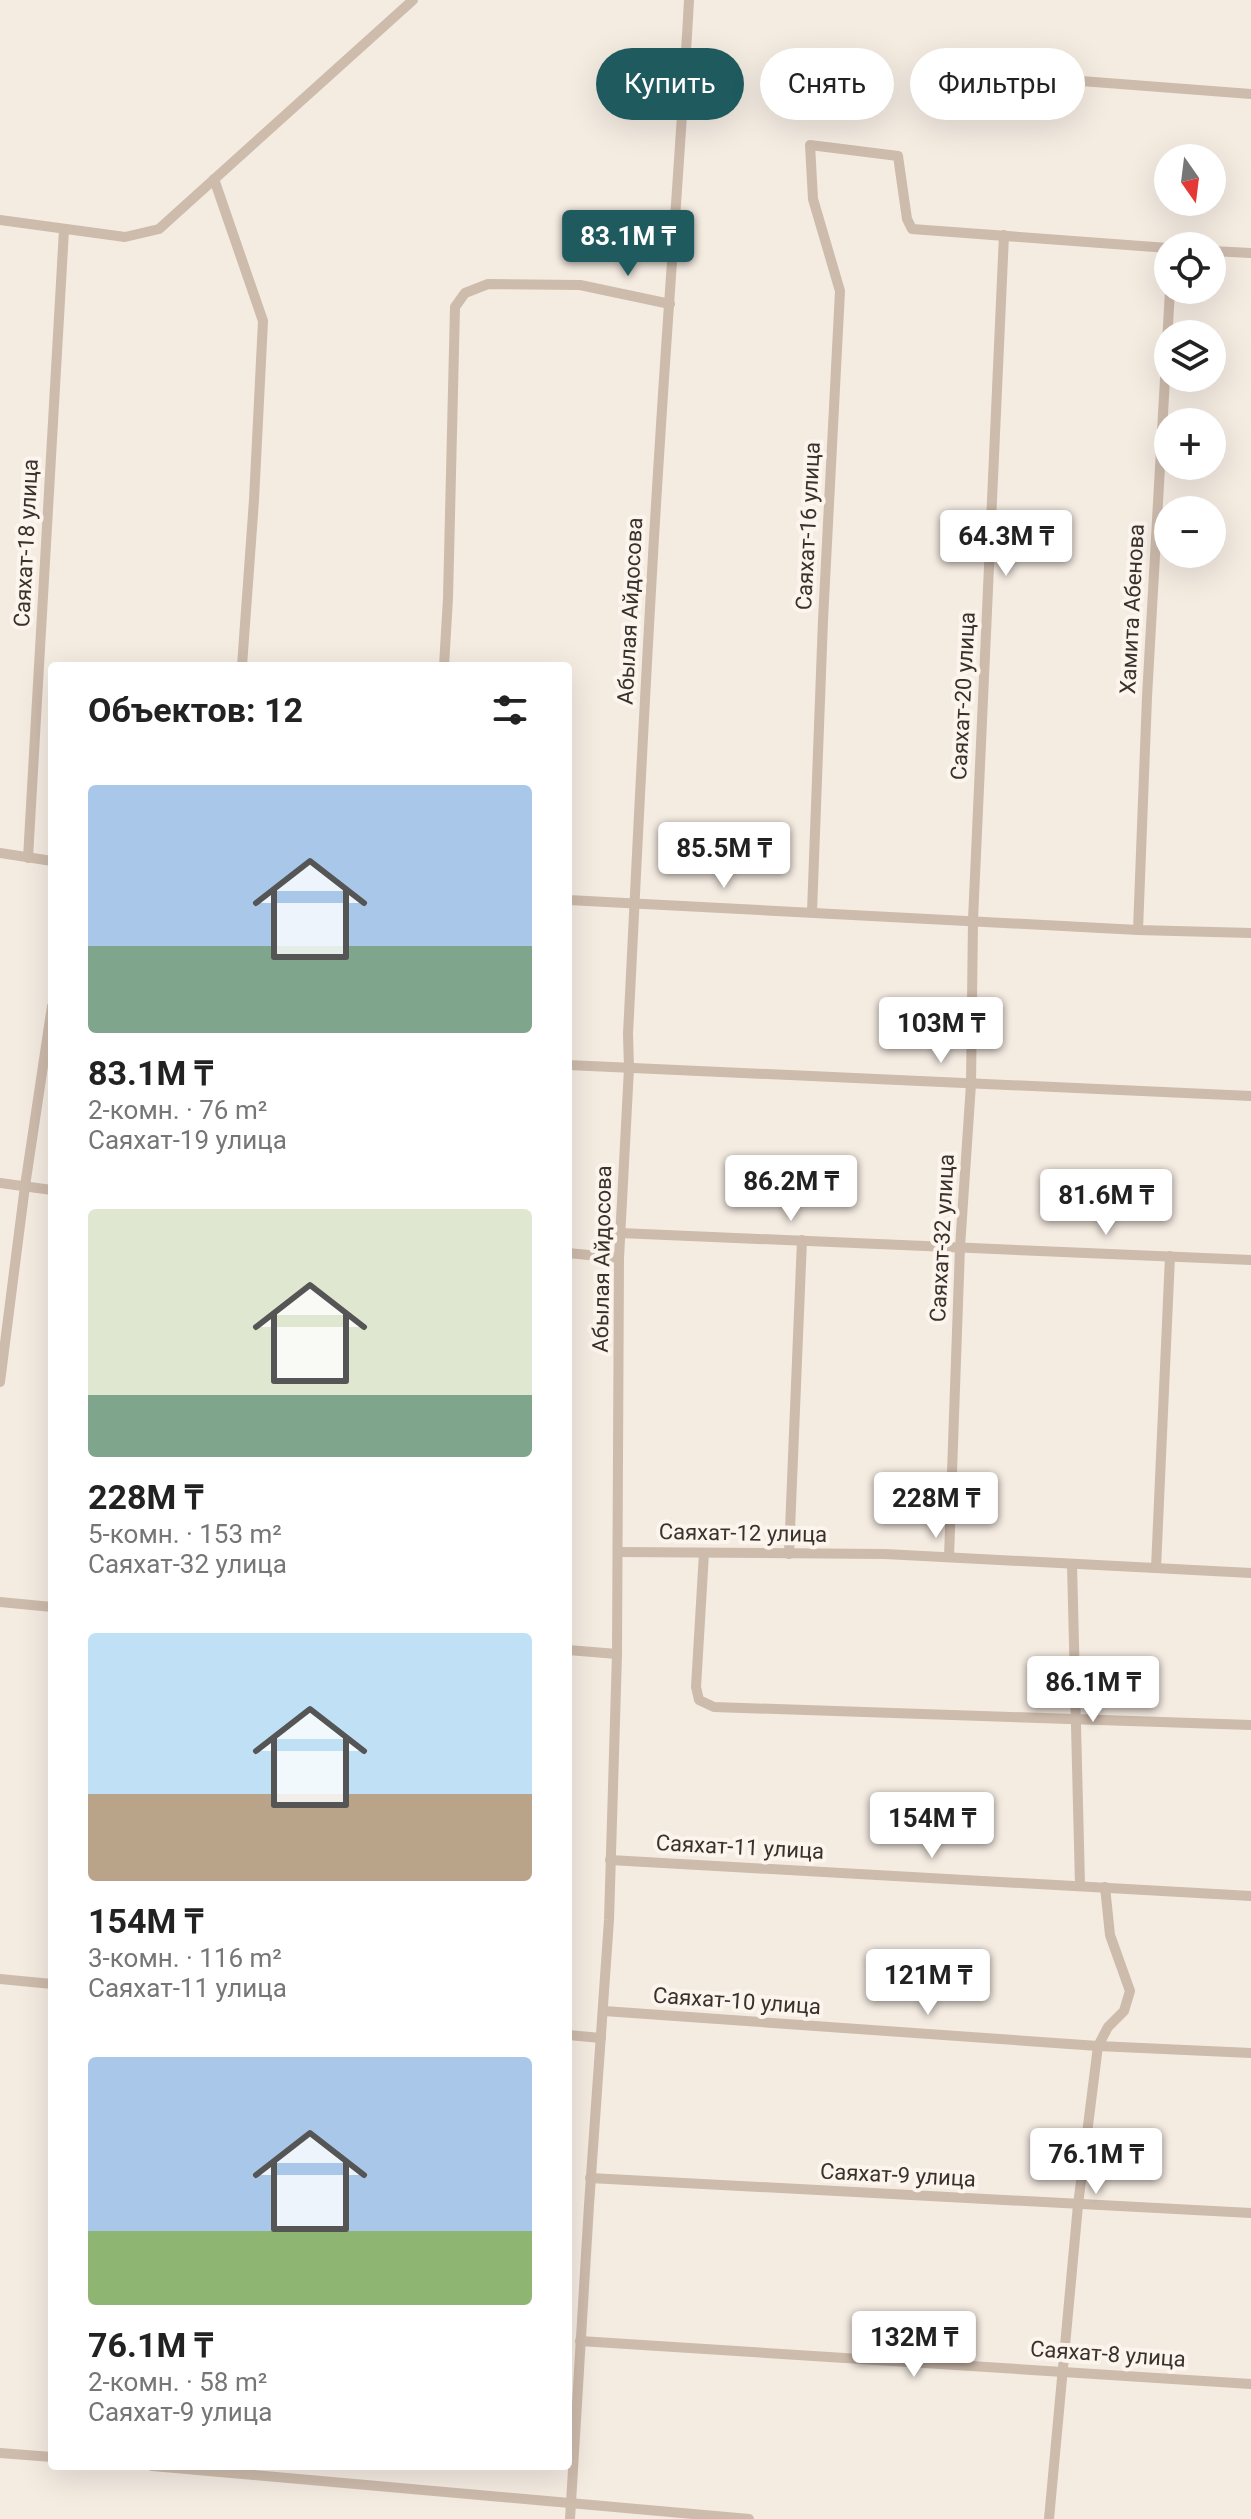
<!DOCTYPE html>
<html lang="ru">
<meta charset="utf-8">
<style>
body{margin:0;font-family:Roboto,sans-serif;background:#f2f2f2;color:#222;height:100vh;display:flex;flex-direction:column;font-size:30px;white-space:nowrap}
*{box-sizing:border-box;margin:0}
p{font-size:26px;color:#767676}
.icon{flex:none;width:44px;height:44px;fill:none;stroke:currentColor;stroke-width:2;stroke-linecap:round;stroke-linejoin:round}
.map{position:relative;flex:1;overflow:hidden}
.sheet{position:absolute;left:48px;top:662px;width:524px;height:1808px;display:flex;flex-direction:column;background:#fff;border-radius:8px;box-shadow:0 8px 32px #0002}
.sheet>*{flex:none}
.hud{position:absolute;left:596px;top:48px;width:534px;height:72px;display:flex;gap:16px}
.needle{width:52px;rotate:166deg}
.tools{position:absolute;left:1154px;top:144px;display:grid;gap:16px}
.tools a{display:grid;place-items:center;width:72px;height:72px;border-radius:50%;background:#fff;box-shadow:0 8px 32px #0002;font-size:40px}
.price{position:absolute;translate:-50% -68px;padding:0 18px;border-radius:8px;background:#fff;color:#222;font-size:26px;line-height:52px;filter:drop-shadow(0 2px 4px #0008)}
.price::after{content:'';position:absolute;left:50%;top:48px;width:24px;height:18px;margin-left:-12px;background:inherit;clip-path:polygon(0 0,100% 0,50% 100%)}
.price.on{background:#1f5a5e;color:#fff}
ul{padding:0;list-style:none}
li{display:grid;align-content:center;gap:16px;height:424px;padding:0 40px}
li span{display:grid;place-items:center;height:248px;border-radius:8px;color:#555}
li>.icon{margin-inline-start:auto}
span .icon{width:144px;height:144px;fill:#fffc;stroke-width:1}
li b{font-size:34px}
h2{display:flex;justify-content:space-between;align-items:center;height:96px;padding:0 40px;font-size:34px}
.tag{padding:0 28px;border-radius:36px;background:#fff;box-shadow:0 8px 32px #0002;font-size:28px;line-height:72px}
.tag.on{background:#1f5a5e;color:#fff}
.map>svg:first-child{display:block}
</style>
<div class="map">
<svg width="1251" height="2519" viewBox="0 0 1251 2519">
<rect width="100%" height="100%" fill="#f4ebe1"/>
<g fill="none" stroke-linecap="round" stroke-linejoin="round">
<g stroke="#cdbbac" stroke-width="10">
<polyline points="950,71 1251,94"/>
<polyline points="214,179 263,321 254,500 242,666"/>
<polyline points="0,220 125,237 159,229 413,0"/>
<polyline points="1212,251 1251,253"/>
<polyline points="444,666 448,598 455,307 465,293 488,284 580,285 670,304"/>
<polyline points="0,853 52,861"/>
<polyline points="28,858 64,230"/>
<polyline points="568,900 1138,930 1251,933"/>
<polyline points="812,912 823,620 840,291 813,199 810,145 898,156 907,219 912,229 1168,248"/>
<polyline points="1138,930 1147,697 1170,290"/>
<polyline points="568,1065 1251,1096"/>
<polyline points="0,1183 52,1190"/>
<polyline points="620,1233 1251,1260"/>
<polyline points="568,1253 619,1258"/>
<polyline points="0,1382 25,1186 52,1006"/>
<polyline points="618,1552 885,1554 1251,1573"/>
<polyline points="704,1553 696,1687 699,1700 714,1707 1251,1725"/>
<polyline points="789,1554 802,1240"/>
<polyline points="949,1557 960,1247 971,1084 973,920 1004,235"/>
<polyline points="1072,1564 1080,1885"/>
<polyline points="1156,1568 1170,1256"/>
<polyline points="0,1602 52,1607"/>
<polyline points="568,1650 617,1654"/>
<polyline points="610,1860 1251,1896"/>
<polyline points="0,1979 52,1984"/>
<polyline points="604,2011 1098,2046 1251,2053"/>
<polyline points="568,2035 601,2038"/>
<polyline points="590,2178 1251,2213"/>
<polyline points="580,2341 1251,2384"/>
<polyline points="0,2453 52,2457"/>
<polyline points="152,2466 749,2519"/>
<path d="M570,2519l19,-314 20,-285 8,-266 2,-396 10,-190 -1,-34c10,-197 19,-395 32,-593 9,-147 21,-294 29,-441"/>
<polyline points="1049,2519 1078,2205 1098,2046 1108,2027 1124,2011 1130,1991 1110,1935 1105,1887"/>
</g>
</g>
<g text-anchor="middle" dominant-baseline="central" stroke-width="8" stroke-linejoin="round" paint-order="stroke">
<g font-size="22" fill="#3b302b" stroke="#fbf5ee">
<text transform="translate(808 526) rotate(-87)">Саяхат-16 улица</text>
<text transform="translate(26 543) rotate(-87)">Саяхат-18 улица</text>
<text transform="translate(1132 609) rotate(-87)">Хамита Абенова</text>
<text transform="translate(630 611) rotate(-87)">Абылая Айдосова</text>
<text transform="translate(963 696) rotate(-87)">Саяхат-20 улица</text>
<text transform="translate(942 1238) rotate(-87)">Саяхат-32 улица</text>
<text transform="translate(602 1259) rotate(-89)">Абылая Айдосова</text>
<text transform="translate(743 1533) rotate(1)">Саяхат-12 улица</text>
<text transform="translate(740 1847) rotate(3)">Саяхат-11 улица</text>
<text transform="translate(737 2001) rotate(4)">Саяхат-10 улица</text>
<text transform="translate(898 2175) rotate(3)">Саяхат-9 улица</text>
<text transform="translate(1108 2354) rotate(4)">Саяхат-8 улица</text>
</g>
</g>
</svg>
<div class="tools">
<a><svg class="needle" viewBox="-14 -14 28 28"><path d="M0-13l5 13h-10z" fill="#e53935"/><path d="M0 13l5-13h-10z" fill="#767676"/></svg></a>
<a><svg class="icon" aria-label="locate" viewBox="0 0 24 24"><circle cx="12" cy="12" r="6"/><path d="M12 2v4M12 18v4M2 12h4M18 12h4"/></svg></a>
<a><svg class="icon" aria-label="layers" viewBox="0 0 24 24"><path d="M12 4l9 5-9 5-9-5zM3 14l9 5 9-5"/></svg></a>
<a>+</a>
<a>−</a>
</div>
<b class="price on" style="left:628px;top:278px">83.1M ₸</b>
<b class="price" style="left:1006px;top:578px">64.3M ₸</b>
<b class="price" style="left:724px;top:890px">85.5M ₸</b>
<b class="price" style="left:941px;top:1065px">103M ₸</b>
<b class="price" style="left:791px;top:1223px">86.2M ₸</b>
<b class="price" style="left:1106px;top:1237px">81.6M ₸</b>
<b class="price" style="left:936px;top:1540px">228M ₸</b>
<b class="price" style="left:1093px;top:1724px">86.1M ₸</b>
<b class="price" style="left:932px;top:1860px">154M ₸</b>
<b class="price" style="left:928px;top:2017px">121M ₸</b>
<b class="price" style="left:1096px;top:2196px">76.1M ₸</b>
<b class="price" style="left:914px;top:2379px">132M ₸</b>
<div class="hud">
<a class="tag on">Купить</a>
<a class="tag">Снять</a>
<a class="tag">Фильтры</a>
</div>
<section class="sheet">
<h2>Объектов: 12<svg class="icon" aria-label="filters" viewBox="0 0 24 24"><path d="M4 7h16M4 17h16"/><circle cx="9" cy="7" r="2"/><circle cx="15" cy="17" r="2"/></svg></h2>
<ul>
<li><span style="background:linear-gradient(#a9c7e8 65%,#7fa58c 0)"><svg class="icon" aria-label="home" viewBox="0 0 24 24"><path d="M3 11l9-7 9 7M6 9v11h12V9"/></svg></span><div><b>83.1M ₸</b><p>2-комн. · 76 m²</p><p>Саяхат-19 улица</p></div></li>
<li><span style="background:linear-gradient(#dfe7d0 75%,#7fa58c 0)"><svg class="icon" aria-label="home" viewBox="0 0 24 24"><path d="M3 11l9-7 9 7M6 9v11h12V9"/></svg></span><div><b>228M ₸</b><p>5-комн. · 153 m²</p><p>Саяхат-32 улица</p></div></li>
<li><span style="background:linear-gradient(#bfe0f5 65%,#b9a48a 0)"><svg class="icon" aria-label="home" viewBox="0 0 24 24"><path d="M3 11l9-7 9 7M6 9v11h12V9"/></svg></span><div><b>154M ₸</b><p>3-комн. · 116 m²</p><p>Саяхат-11 улица</p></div></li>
<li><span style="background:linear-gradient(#a9c7e8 70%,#8fb573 0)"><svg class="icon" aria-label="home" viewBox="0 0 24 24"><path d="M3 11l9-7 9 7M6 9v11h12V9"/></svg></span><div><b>76.1M ₸</b><p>2-комн. · 58 m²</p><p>Саяхат-9 улица</p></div></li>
</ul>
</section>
</div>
